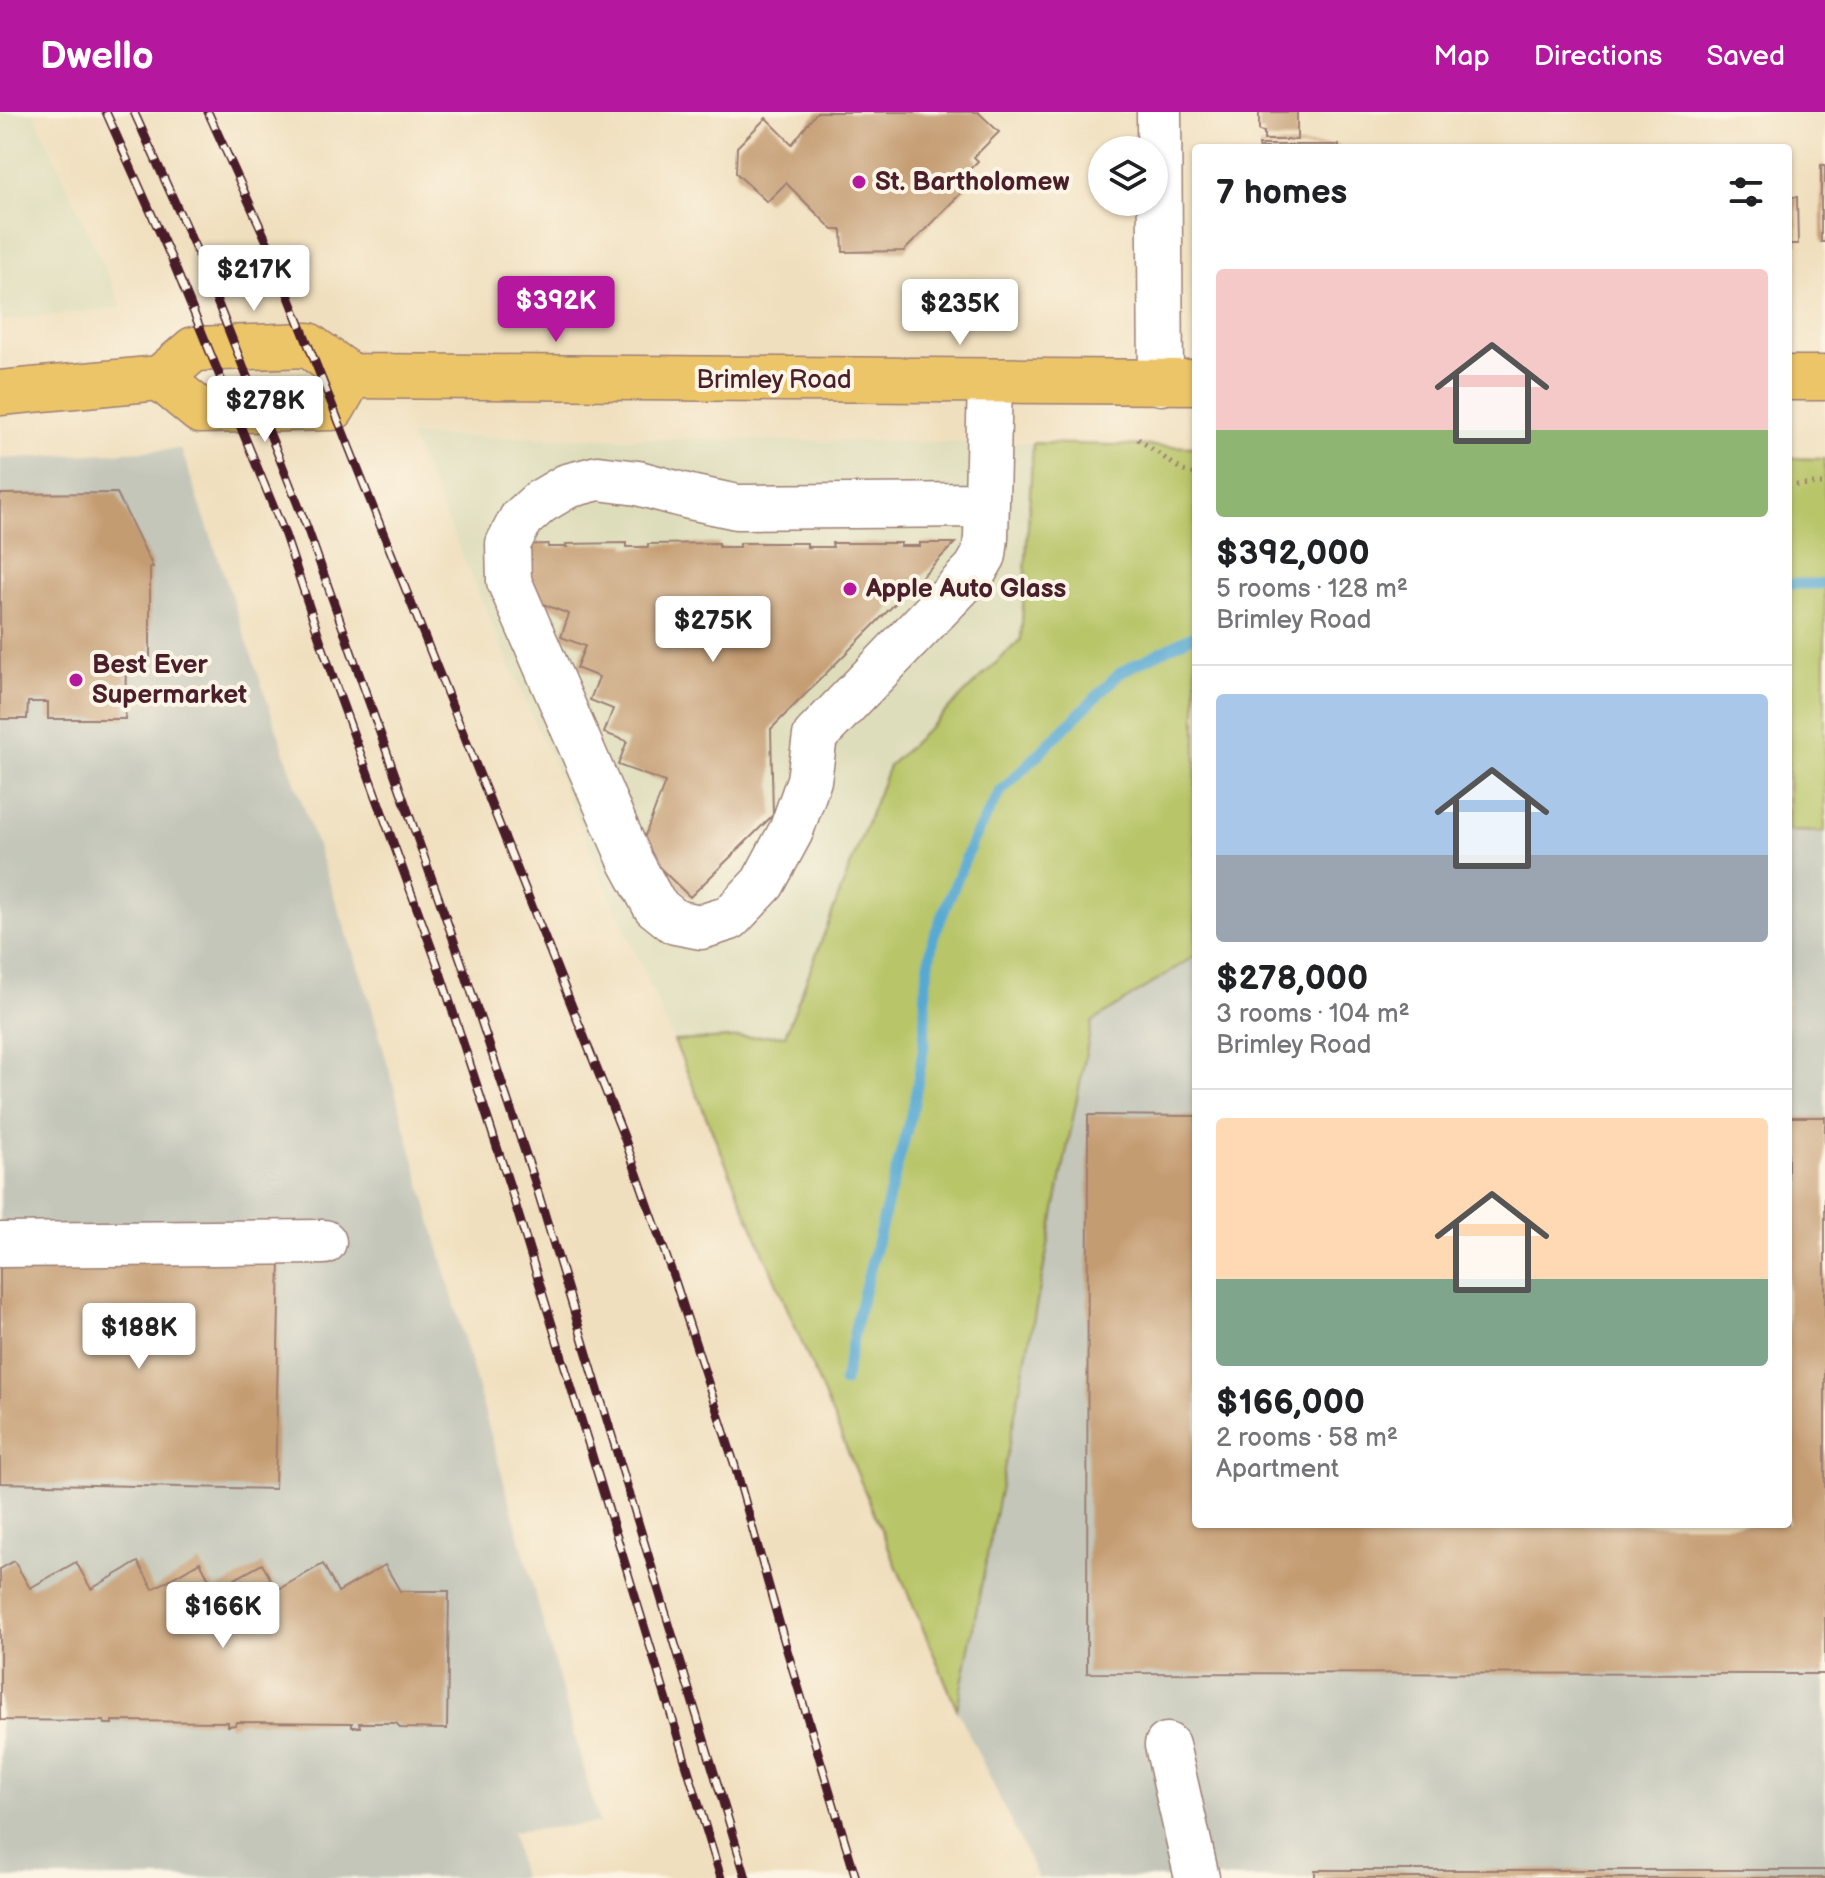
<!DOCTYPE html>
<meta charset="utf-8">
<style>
body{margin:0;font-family:"Balsamiq Sans",sans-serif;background:#f2f2f2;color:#202124;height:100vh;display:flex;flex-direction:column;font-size:30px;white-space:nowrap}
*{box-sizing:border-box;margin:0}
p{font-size:26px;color:#757577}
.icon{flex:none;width:44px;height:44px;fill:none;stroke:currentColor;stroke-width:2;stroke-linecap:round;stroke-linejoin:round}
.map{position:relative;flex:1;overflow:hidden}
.drawer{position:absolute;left:1192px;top:32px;width:600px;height:1384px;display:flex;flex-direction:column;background:#fff;border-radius:8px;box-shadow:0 2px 6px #0004}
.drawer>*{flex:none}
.buttons{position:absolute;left:1088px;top:24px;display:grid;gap:16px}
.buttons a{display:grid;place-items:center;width:80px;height:80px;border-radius:50%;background:#fff;box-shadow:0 2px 6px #0004;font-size:40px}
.price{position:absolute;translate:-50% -68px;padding:0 18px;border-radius:8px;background:#fff;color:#222;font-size:26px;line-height:52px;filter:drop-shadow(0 2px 4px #0008)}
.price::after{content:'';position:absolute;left:50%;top:48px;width:24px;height:18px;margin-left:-12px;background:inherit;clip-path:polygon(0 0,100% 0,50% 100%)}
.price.current{background:#b5179e;color:#fff}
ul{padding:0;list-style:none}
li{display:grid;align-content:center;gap:16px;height:424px;padding:0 24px}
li+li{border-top:2px solid #e0e0e0}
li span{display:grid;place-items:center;height:248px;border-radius:8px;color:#555}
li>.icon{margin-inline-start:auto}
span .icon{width:144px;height:144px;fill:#fffc;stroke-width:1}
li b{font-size:34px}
h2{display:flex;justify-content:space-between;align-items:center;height:96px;padding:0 24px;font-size:34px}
header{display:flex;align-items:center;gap:48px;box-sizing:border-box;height:112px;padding:0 40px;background:#b5179e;color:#fff}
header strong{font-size:38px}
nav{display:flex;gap:44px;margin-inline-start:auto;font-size:28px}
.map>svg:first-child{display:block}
</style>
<header>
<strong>Dwello</strong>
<nav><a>Map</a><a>Directions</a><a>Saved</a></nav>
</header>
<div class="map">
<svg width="1825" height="1766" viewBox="0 0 1825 1766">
<rect width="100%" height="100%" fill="#fcf5e5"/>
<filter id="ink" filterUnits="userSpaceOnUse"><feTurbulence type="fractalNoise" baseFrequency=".0125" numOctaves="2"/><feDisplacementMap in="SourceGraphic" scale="16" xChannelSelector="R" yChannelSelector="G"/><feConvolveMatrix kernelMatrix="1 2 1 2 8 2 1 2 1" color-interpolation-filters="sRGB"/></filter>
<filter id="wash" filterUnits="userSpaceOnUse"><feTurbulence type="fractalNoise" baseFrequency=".006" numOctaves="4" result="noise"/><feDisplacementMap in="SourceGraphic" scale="32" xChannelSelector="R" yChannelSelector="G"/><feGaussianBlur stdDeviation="1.8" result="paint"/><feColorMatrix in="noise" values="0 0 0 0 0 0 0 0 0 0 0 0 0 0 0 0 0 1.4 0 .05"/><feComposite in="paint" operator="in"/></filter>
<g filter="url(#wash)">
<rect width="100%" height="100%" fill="#f0dfbe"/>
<g fill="#deddbb">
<polygon points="0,0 34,0 122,195 0,209"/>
<polygon points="410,324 1033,331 1021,527 889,654 784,923 674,929"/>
</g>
<g fill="#c3c6b9">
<polygon points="181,337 370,889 599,1711 512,1720 522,1766 0,1766 0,347"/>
<polygon points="1788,719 1825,720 1825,1766 1038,1766 957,1597 1092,910 1196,843 1196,1412 1788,1412"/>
</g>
<g fill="#b8c567" stroke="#817249" stroke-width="2">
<polygon points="1033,331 1196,335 1196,843 1092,910 957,1597 674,929 785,923 889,654 1021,527"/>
<polygon points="1788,346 1825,347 1825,720 1788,719"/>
</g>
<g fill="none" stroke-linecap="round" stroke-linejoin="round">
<g stroke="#57a9d2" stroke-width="11">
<polyline points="1788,472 1825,472"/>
<polyline points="844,1270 858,1202 914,991 924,934 926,869 933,826 973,728 1000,680 1121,560 1196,522"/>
</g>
</g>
<g id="blocks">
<g fill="#c49c72">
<polygon points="817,0 978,0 999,20 974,45 978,49 966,61 974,68 904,139 843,140 842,118 833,118 786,71 767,90 736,61 737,35 766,6 792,32"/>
<polygon points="1259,0 1297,0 1297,28 1264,28 1264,20 1259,19"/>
<rect x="1259" y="33" width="80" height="3"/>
<rect x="1821" y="53" width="4" height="77"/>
<polygon points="1788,85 1797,85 1798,132 1788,132"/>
<polygon points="117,381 153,455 150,455 150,549 126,549 125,607 48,607 48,590 28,590 27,607 0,607 0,382"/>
<polygon points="626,431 626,435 648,435 648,432 719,431 719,435 740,435 740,431 807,431 807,435 833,435 832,431 901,431 900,434 920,434 920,431 955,431 771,617 773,703 690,785 640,737 665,670 618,653 627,629 604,621 613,597 590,588 599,565 576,556 585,534 561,525 569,502 522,484 521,433 548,432 548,435 567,435 566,432"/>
<polygon points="1088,1003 1196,1004 1196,1412 1788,1412 1788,1005 1825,1005 1825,1562 1087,1561"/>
<polygon points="0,1144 280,1146 275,1377 0,1371"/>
<polygon points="14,1449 30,1476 76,1450 91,1477 138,1450 153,1477 200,1450 215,1478 262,1452 277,1478 323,1452 338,1480 385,1453 400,1479 449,1479 447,1617 401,1616 396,1611 359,1611 360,1615 352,1615 352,1611 236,1610 235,1613 228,1614 228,1610 112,1609 112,1612 105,1612 104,1609 0,1608 0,1457"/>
<rect x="1315" y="1758" width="510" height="8"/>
</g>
</g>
</g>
<g filter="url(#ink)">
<use href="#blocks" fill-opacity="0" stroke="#9d7f74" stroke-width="2"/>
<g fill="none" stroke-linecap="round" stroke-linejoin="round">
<g stroke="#9d7f74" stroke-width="47">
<g id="minor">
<polyline points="1159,0 1161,271"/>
<polyline points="987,393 737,395 690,385 638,371 598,366 567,374 540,390 521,407 508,432 509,469 631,750 655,794 675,810 701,815 730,806 763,771 791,719 809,668 815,624 976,457 984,443 986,426 990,269"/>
<polyline points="0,1133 324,1130"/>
<polyline points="1167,1633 1197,1766"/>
</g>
</g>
<g stroke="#9d7f74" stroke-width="47">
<g id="major">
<polyline points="160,266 200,299 333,296 351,264"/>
<polyline points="1788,266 1825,266"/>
<polyline points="0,281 160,266 194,237 308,233 351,264 1196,270"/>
</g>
</g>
<g stroke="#9d7f74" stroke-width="5" stroke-dasharray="2 6" stroke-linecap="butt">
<polyline points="1138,327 1183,359 1196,362"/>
<polyline points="1788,374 1808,372 1825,372"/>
</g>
<use href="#minor" stroke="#fff" stroke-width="44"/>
<use href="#major" stroke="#edc569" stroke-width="44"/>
<g stroke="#4a1f2b" stroke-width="9">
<g id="rail">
<polyline points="106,0 173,150 285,423 334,569 437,851 510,1075 721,1766"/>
<polyline points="134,0 199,144 308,418 461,849 534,1067 746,1766"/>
<polyline points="208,0 268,132 624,1025 675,1169 735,1354 786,1535 856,1766"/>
</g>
</g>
<use href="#rail" stroke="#fcf5e5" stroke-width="6" stroke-dasharray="18" stroke-linecap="butt"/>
</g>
</g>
<g fill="#b5179e" stroke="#fcf5e5" stroke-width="3">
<circle cx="859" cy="70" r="8"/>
<circle cx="850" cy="477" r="8"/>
<circle cx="76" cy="568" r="8"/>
</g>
<g text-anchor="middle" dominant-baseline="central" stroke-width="8" stroke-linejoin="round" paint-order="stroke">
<g font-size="26" font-weight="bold" fill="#4a1f2b" stroke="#fcf5e5" text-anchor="start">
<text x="875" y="70">St. Bartholomew</text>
<text x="866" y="477">Apple Auto Glass</text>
<text x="92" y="553">Best Ever<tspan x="92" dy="30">Supermarket</tspan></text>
</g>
<g font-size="26" fill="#4a1f2b" stroke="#fcf5e5">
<text x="774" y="268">Brimley Road</text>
</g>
</g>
</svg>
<div class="buttons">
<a><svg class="icon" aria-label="layers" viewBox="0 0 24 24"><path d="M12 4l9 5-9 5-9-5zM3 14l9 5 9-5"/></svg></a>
</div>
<b class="price" style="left:254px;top:201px">$217K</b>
<b class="price current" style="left:556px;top:232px">$392K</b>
<b class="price" style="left:960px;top:235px">$235K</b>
<b class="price" style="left:265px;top:332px">$278K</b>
<b class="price" style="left:713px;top:552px">$275K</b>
<b class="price" style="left:139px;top:1259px">$188K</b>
<b class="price" style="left:223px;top:1538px">$166K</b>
<section class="drawer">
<h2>7 homes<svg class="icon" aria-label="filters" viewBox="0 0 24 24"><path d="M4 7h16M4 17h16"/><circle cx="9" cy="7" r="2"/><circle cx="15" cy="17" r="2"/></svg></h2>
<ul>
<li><span style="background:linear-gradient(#f6c9c9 65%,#8fb573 0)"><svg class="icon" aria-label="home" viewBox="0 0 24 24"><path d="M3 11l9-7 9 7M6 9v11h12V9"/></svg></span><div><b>$392,000</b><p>5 rooms · 128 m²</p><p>Brimley Road</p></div></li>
<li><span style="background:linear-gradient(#a9c7e8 65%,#9aa5b1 0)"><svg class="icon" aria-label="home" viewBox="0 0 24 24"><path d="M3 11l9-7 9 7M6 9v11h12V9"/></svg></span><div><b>$278,000</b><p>3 rooms · 104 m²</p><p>Brimley Road</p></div></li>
<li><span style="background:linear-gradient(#ffd9b3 65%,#7fa58c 0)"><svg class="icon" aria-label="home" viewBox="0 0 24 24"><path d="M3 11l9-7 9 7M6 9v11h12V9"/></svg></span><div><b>$166,000</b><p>2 rooms · 58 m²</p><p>Apartment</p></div></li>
</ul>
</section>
</div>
